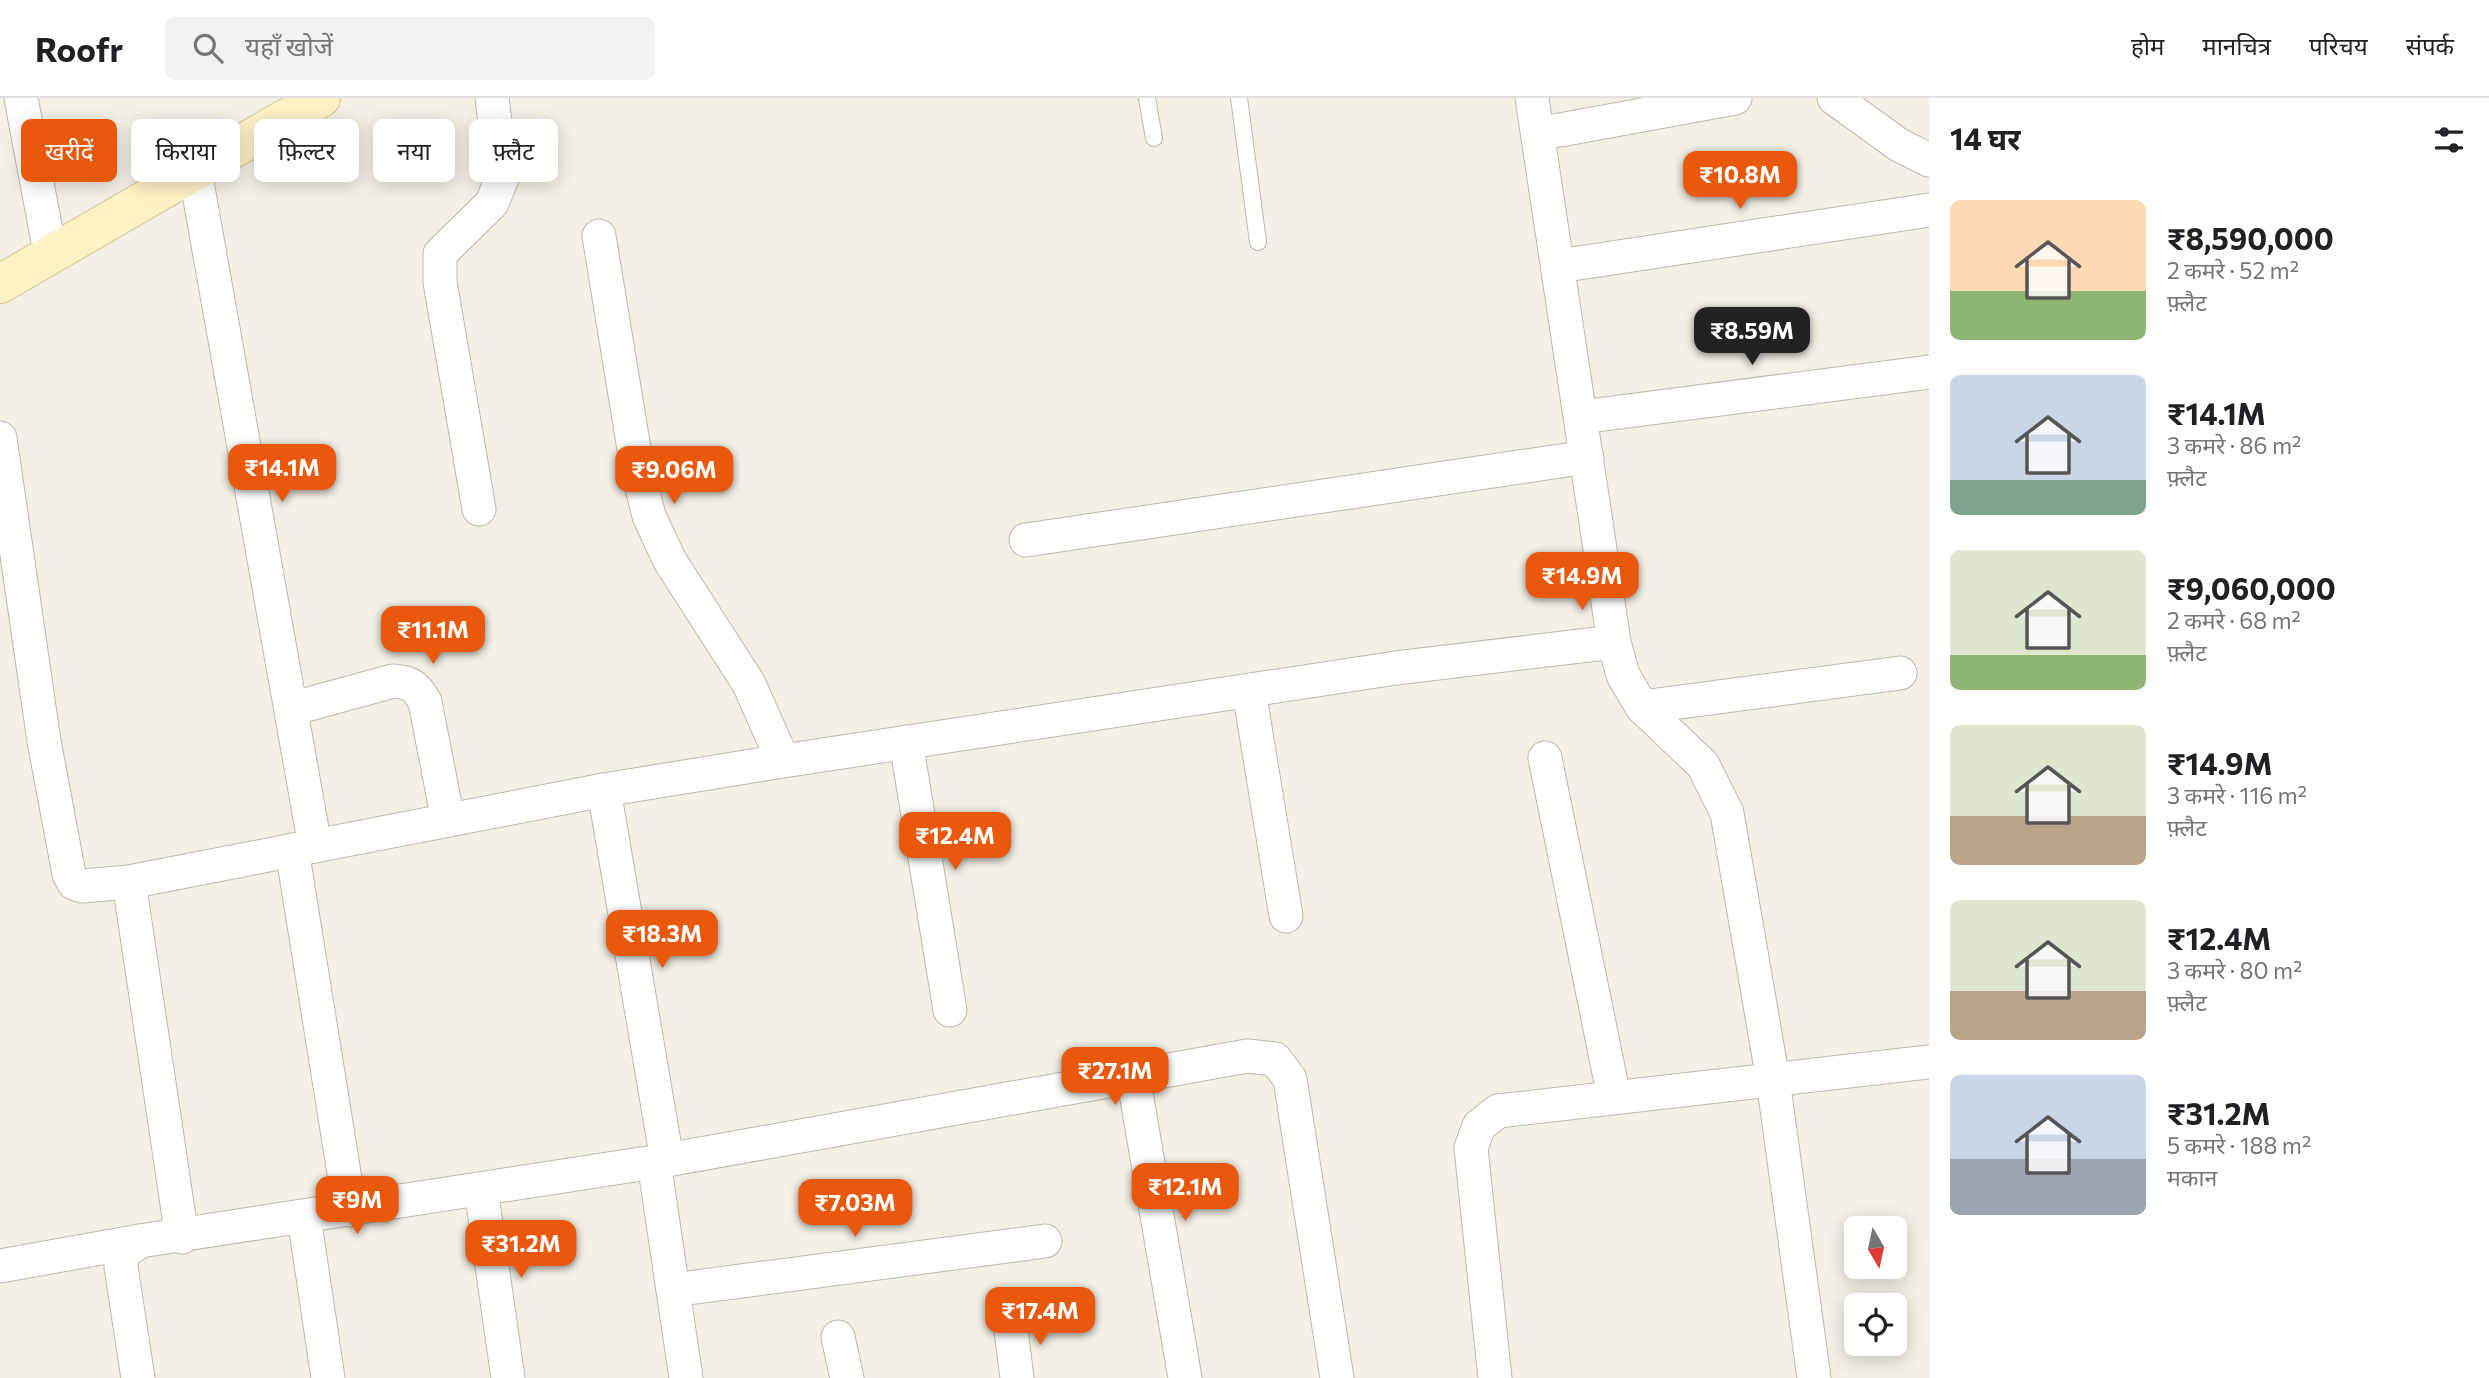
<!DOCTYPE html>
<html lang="hi">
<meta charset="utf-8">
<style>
body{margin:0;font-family:Commissioner,"Noto Sans Devanagari",sans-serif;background:#f2f2f2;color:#202124;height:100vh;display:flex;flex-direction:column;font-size:26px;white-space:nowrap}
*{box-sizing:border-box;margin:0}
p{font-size:23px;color:#757577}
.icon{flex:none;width:38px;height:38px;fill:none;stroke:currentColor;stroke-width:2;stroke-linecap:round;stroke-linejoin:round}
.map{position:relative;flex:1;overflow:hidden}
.details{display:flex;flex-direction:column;background:#fff;width:560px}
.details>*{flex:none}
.hud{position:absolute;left:21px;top:21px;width:665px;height:63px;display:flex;gap:14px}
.needle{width:46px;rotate:171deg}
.buttons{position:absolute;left:1844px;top:1118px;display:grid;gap:14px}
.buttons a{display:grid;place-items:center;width:63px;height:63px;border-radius:10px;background:#fff;box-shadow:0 4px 18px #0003;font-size:35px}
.price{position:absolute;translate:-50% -60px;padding:0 16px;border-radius:14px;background:#ea580c;color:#fff;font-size:23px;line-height:46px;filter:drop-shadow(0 2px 4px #0008)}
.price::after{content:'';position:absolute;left:50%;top:42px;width:21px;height:16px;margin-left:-10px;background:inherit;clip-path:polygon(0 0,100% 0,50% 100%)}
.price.current{background:#222;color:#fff}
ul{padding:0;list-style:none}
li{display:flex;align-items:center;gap:21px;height:175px;padding:0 21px}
li span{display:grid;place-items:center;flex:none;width:196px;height:140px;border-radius:10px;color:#555}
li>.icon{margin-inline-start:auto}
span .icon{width:84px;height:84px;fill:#fffc;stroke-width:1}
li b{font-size:30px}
h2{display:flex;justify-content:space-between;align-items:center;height:84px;padding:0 21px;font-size:30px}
.tag{padding:0 24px;border-radius:10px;background:#fff;box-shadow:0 4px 18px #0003;font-size:24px;line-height:63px}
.tag.current{background:#ea580c;color:#fff}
header{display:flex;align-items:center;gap:42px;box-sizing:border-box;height:98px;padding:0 35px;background:#fff;border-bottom:2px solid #e0e0e0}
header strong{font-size:33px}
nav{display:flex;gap:38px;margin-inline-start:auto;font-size:24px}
.search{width:490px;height:63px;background:#f2f2f2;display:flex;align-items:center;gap:18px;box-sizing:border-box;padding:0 24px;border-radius:10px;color:#757577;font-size:26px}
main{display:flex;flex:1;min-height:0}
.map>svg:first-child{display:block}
</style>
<header>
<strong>Roofr</strong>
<div class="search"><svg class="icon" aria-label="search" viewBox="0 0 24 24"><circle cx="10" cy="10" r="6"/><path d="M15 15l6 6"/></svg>यहाँ खोजें</div>
<nav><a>होम</a><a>मानचित्र</a><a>परिचय</a><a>संपर्क</a></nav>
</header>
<main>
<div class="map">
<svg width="1929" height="1280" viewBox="0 0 1929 1280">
<rect width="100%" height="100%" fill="#f3f0e6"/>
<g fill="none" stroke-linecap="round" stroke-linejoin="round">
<g stroke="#bfb8a9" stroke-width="18">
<g id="lane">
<polyline points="1147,0 1154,40"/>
<polyline points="1239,0 1258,144"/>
</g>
</g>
<g stroke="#bfb8a9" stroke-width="35">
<g id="street">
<polyline points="21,0 50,154"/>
<polyline points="1532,0 1614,544 1623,577 1642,609 1703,667 1727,715 1773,982 1814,1280"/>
<polyline points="1834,0 1899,47 1929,62"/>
<polyline points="1538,36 1735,0"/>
<polyline points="195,73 315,748"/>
<polyline points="599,138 637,369 649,418 670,463 749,586 783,663"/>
<polyline points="1559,168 1929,112"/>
<polyline points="1581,319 1929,274"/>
<polyline points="0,340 44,643 69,776 74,785 82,788 129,784 604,692 783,663 1396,570 1614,544"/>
<polyline points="479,411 440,184 440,156 492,105 502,80 492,0"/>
<polyline points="1026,442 1587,359"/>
<polyline points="1249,593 1286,818"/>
<polyline points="1642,609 1900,575"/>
<path d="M291,611l102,-28c18,1 24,6 32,21l23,118"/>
<polyline points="906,644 950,912"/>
<polyline points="1545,660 1614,999"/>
<polyline points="604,692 667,1062"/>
<polyline points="292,752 350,1112"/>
<polyline points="129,784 182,1139"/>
<polyline points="1133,978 1185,1280"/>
<polyline points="654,1064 686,1280"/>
<polyline points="481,1091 508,1280"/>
<polyline points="304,1119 328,1280"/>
<polyline points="0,1168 140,1143"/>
<polyline points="673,1192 1045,1143"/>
<polyline points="1010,1224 1017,1280"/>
<polyline points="838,1239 847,1280"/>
<polyline points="138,1280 121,1169 122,1156 140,1143 667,1062 1247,958 1275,961 1290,981 1337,1280"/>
<polyline points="1495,1280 1471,1050 1479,1028 1498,1013 1929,964"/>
</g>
</g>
<g stroke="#d4c595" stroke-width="40">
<polyline id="secondary" points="0,186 321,0"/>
</g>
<use href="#lane" stroke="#fff" stroke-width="16"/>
<use href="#street" stroke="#fff" stroke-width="33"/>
<use href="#secondary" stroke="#fff2c5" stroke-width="38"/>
</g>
</svg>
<div class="buttons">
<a><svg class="needle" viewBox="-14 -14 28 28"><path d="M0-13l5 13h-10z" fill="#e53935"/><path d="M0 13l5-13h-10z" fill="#757577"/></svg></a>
<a><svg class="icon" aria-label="locate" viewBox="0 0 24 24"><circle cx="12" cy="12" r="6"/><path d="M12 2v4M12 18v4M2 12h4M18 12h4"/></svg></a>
</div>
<b class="price" style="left:1740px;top:113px">₹10.8M</b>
<b class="price current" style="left:1752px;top:269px">₹8.59M</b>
<b class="price" style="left:282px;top:406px">₹14.1M</b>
<b class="price" style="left:674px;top:408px">₹9.06M</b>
<b class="price" style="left:1582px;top:514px">₹14.9M</b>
<b class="price" style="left:433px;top:568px">₹11.1M</b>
<b class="price" style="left:955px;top:774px">₹12.4M</b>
<b class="price" style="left:662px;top:872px">₹18.3M</b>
<b class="price" style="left:1115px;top:1009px">₹27.1M</b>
<b class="price" style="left:1185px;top:1125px">₹12.1M</b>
<b class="price" style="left:357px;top:1138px">₹9M</b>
<b class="price" style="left:855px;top:1141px">₹7.03M</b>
<b class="price" style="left:521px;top:1182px">₹31.2M</b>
<b class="price" style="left:1040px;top:1249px">₹17.4M</b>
<div class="hud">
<a class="tag current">खरीदें</a>
<a class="tag">किराया</a>
<a class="tag">फ़िल्टर</a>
<a class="tag">नया</a>
<a class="tag">फ़्लैट</a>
</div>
</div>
<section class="details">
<h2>14 घर<svg class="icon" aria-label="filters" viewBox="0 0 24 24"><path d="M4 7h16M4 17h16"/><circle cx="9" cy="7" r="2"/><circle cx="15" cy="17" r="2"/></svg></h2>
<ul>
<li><span style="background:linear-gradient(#ffd9b3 65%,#8fb573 0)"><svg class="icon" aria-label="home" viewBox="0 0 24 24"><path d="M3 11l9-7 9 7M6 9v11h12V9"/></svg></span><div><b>₹8,590,000</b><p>2 कमरे · 52 m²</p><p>फ़्लैट</p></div></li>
<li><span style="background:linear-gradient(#c9d6e8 75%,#7fa58c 0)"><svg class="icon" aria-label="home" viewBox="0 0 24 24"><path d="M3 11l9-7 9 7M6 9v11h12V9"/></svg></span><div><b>₹14.1M</b><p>3 कमरे · 86 m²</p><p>फ़्लैट</p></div></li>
<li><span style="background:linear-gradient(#dfe7d0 75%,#8fb573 0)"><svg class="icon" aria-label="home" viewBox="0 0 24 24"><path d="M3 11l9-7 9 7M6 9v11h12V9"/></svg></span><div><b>₹9,060,000</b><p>2 कमरे · 68 m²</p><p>फ़्लैट</p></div></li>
<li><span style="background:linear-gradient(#dfe7d0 65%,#b9a48a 0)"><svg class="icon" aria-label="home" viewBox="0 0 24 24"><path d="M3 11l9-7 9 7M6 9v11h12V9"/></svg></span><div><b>₹14.9M</b><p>3 कमरे · 116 m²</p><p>फ़्लैट</p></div></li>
<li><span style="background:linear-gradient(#dfe7d0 65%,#b9a48a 0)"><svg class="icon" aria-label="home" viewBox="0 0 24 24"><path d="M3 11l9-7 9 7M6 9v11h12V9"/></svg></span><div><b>₹12.4M</b><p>3 कमरे · 80 m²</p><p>फ़्लैट</p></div></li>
<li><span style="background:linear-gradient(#c9d6e8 60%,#9aa5b1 0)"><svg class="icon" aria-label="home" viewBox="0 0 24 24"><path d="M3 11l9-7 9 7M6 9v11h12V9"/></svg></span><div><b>₹31.2M</b><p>5 कमरे · 188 m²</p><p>मकान</p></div></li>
</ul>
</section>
</main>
